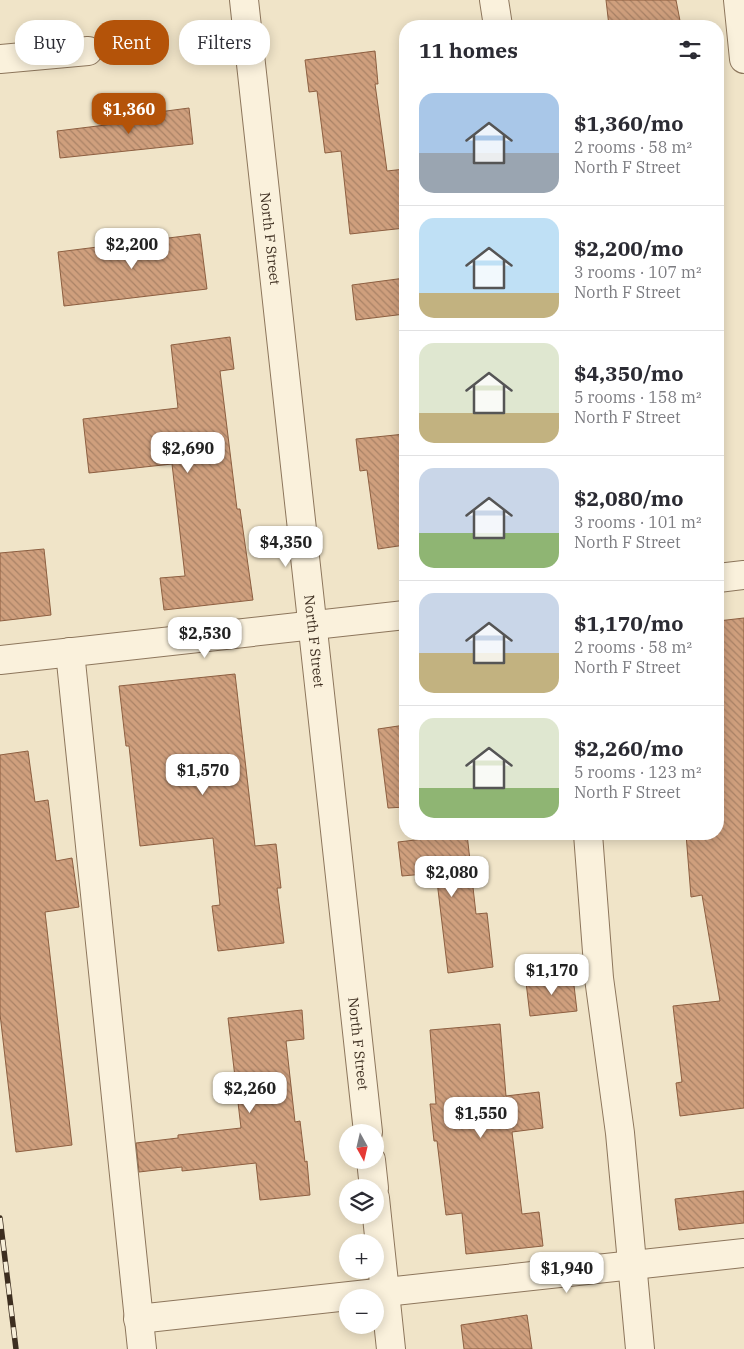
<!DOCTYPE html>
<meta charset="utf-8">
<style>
body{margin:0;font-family:"IBM Plex Serif",serif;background:#f7f7f7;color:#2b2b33;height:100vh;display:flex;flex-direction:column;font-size:19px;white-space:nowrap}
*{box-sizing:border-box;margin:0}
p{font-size:16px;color:#7c7c81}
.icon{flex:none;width:28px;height:28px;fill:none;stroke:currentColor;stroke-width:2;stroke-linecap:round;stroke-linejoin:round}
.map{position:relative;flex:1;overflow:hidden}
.drawer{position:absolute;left:399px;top:20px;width:325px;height:820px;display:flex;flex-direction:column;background:#fff;border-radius:20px;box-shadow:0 2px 12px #0003}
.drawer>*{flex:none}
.hud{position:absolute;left:15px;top:20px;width:309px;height:45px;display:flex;gap:10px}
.needle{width:32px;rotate:172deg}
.controls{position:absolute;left:339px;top:1124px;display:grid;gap:10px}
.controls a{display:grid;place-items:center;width:45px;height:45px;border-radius:50%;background:#fff;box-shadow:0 2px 12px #0003;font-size:25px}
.price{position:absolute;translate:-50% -42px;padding:0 11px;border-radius:10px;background:#fff;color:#222;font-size:16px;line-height:32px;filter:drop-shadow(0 1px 2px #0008)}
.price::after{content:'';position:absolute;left:50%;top:30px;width:15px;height:11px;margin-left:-8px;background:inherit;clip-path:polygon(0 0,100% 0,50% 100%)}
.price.on{background:#b45309;color:#fff}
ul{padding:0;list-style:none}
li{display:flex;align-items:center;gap:15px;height:125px;padding:0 20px}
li+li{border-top:1px solid #e1e1e2}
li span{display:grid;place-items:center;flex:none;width:140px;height:100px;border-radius:15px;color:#555}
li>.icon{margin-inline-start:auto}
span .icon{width:60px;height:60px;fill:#fffc;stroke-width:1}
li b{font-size:21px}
h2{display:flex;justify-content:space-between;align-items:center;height:60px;padding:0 20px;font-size:21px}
.tag{padding:0 18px;border-radius:20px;background:#fff;box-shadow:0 2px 12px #0003;font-size:18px;line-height:45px}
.tag.on{background:#b45309;color:#fff}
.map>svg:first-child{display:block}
</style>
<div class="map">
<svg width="744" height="1349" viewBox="0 0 744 1349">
<defs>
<pattern id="building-back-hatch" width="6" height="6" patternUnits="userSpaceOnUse" patternTransform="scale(1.25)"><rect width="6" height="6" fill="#cf9f7d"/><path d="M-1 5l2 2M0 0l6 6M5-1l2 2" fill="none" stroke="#a98266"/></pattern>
</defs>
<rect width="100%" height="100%" fill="#f0e4c8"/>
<g fill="url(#building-back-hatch)" stroke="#8d5f41">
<polygon points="606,0 676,0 681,26 609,26"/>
<polygon points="375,51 378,84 375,84 387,171 405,169 405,228 350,234 341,151 325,153 317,91 309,92 305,60"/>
<polygon points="189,108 193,144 60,158 57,131 122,123 121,117"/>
<polygon points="200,234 207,289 64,306 58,252"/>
<polygon points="405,278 405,314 356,320 352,285"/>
<polygon points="230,337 234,369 220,371 237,509 240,509 253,600 164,610 160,578 185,576 172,464 89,473 83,419 178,408 171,345"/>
<polygon points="405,434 405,545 378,549 367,470 360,471 356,439"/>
<polygon points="44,549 51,615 0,621 0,553"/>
<polygon points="744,618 744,1108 680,1116 676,1083 682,1082 673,1006 720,1001 702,895 691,897 686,834 718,834 718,621"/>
<polygon points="235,674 255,846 276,844 281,888 277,888 284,943 218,951 212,906 220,905 213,838 140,846 129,746 126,746 119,686"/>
<polygon points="405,725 405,807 388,808 378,729"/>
<polygon points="28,751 35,802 48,800 56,861 72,858 79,907 45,912 72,1145 16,1152 0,1014 0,755"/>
<polygon points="467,834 476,914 487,913 493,967 448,973 436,873 402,876 398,842"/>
<polygon points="573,977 577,1011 530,1016 526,982"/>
<polygon points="302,1010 304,1039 286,1041 295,1122 300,1121 305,1162 307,1161 310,1195 260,1200 256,1163 182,1171 182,1167 139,1172 136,1143 178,1138 178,1135 241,1128 228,1018"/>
<polygon points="500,1024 506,1096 539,1092 543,1128 512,1132 522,1214 539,1212 543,1246 466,1254 462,1213 446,1215 437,1141 434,1141 430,1104 436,1104 430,1030"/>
<polygon points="744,1191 744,1223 679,1230 675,1199"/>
<polygon points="527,1315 532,1349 464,1349 461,1325"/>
</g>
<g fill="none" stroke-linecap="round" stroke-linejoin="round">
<g stroke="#8d765c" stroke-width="30">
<g id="minor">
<path id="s1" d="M244,0l124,1132"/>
<polyline points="494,0 498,26"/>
<polyline points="738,0 744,59"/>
<polyline points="0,59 88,51"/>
<polyline points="718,578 744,575"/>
<polyline points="70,652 142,1349"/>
<polyline points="0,660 405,615"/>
<polyline points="588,834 599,978 620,1133 640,1349"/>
<polyline points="371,1160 374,1188"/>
<polyline points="375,1198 391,1349"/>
<polyline points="138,1319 744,1253"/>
</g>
</g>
<use href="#minor" stroke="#faf1dc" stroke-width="28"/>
<g stroke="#3d2e20" stroke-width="5.5">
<polyline id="rail" points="0,1218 16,1349"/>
</g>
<use href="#rail" stroke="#f7eed8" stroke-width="4" stroke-dasharray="11" stroke-linecap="butt"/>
</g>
<g text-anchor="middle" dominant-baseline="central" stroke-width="4" stroke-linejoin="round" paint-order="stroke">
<g font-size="14" fill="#3d2e20" stroke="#f7eed8">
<text stroke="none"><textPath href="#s1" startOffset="240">North F Street</textPath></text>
<text stroke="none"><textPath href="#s1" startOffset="645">North F Street</textPath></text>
<text stroke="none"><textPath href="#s1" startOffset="1050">North F Street</textPath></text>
</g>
</g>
</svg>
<div class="controls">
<a><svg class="needle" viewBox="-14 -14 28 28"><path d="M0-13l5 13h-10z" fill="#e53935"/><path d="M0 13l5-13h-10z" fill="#7c7c81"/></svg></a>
<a><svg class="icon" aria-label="layers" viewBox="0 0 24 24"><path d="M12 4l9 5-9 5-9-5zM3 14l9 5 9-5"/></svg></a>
<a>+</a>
<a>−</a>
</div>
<b class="price on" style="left:129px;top:135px">$1,360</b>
<b class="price" style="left:132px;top:270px">$2,200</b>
<b class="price" style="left:188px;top:474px">$2,690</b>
<b class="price" style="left:286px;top:568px">$4,350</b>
<b class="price" style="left:205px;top:659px">$2,530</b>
<b class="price" style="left:203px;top:796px">$1,570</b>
<b class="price" style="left:452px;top:898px">$2,080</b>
<b class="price" style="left:552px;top:996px">$1,170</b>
<b class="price" style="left:250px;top:1114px">$2,260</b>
<b class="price" style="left:481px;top:1139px">$1,550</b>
<b class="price" style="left:567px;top:1294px">$1,940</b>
<div class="hud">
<a class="tag">Buy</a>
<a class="tag on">Rent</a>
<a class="tag">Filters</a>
</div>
<section class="drawer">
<h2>11 homes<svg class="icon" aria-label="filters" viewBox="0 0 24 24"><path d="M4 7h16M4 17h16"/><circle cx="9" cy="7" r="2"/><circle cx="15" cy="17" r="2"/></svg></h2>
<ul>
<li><span style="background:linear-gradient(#a9c7e8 60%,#9aa5b1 0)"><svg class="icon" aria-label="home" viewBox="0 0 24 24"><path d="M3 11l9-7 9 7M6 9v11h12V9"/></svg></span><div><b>$1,360/mo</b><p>2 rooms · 58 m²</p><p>North F Street</p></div></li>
<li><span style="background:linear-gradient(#bfe0f5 75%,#c2b280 0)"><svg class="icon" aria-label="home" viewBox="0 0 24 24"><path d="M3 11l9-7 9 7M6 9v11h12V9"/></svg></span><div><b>$2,200/mo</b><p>3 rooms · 107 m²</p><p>North F Street</p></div></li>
<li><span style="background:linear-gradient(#dfe7d0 70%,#c2b280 0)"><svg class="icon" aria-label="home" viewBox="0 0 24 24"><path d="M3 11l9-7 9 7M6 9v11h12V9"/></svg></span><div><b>$4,350/mo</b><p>5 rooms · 158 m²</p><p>North F Street</p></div></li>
<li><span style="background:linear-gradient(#c9d6e8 65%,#8fb573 0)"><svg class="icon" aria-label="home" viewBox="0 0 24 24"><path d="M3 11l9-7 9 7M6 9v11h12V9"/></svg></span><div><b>$2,080/mo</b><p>3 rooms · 101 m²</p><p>North F Street</p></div></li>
<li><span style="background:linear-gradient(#c9d6e8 60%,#c2b280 0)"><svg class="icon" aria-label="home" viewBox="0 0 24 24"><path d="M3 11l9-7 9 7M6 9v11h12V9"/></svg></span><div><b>$1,170/mo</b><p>2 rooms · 58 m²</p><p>North F Street</p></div></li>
<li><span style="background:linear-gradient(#dfe7d0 70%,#8fb573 0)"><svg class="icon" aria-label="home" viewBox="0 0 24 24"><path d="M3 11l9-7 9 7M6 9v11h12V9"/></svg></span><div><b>$2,260/mo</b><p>5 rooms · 123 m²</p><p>North F Street</p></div></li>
</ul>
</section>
</div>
